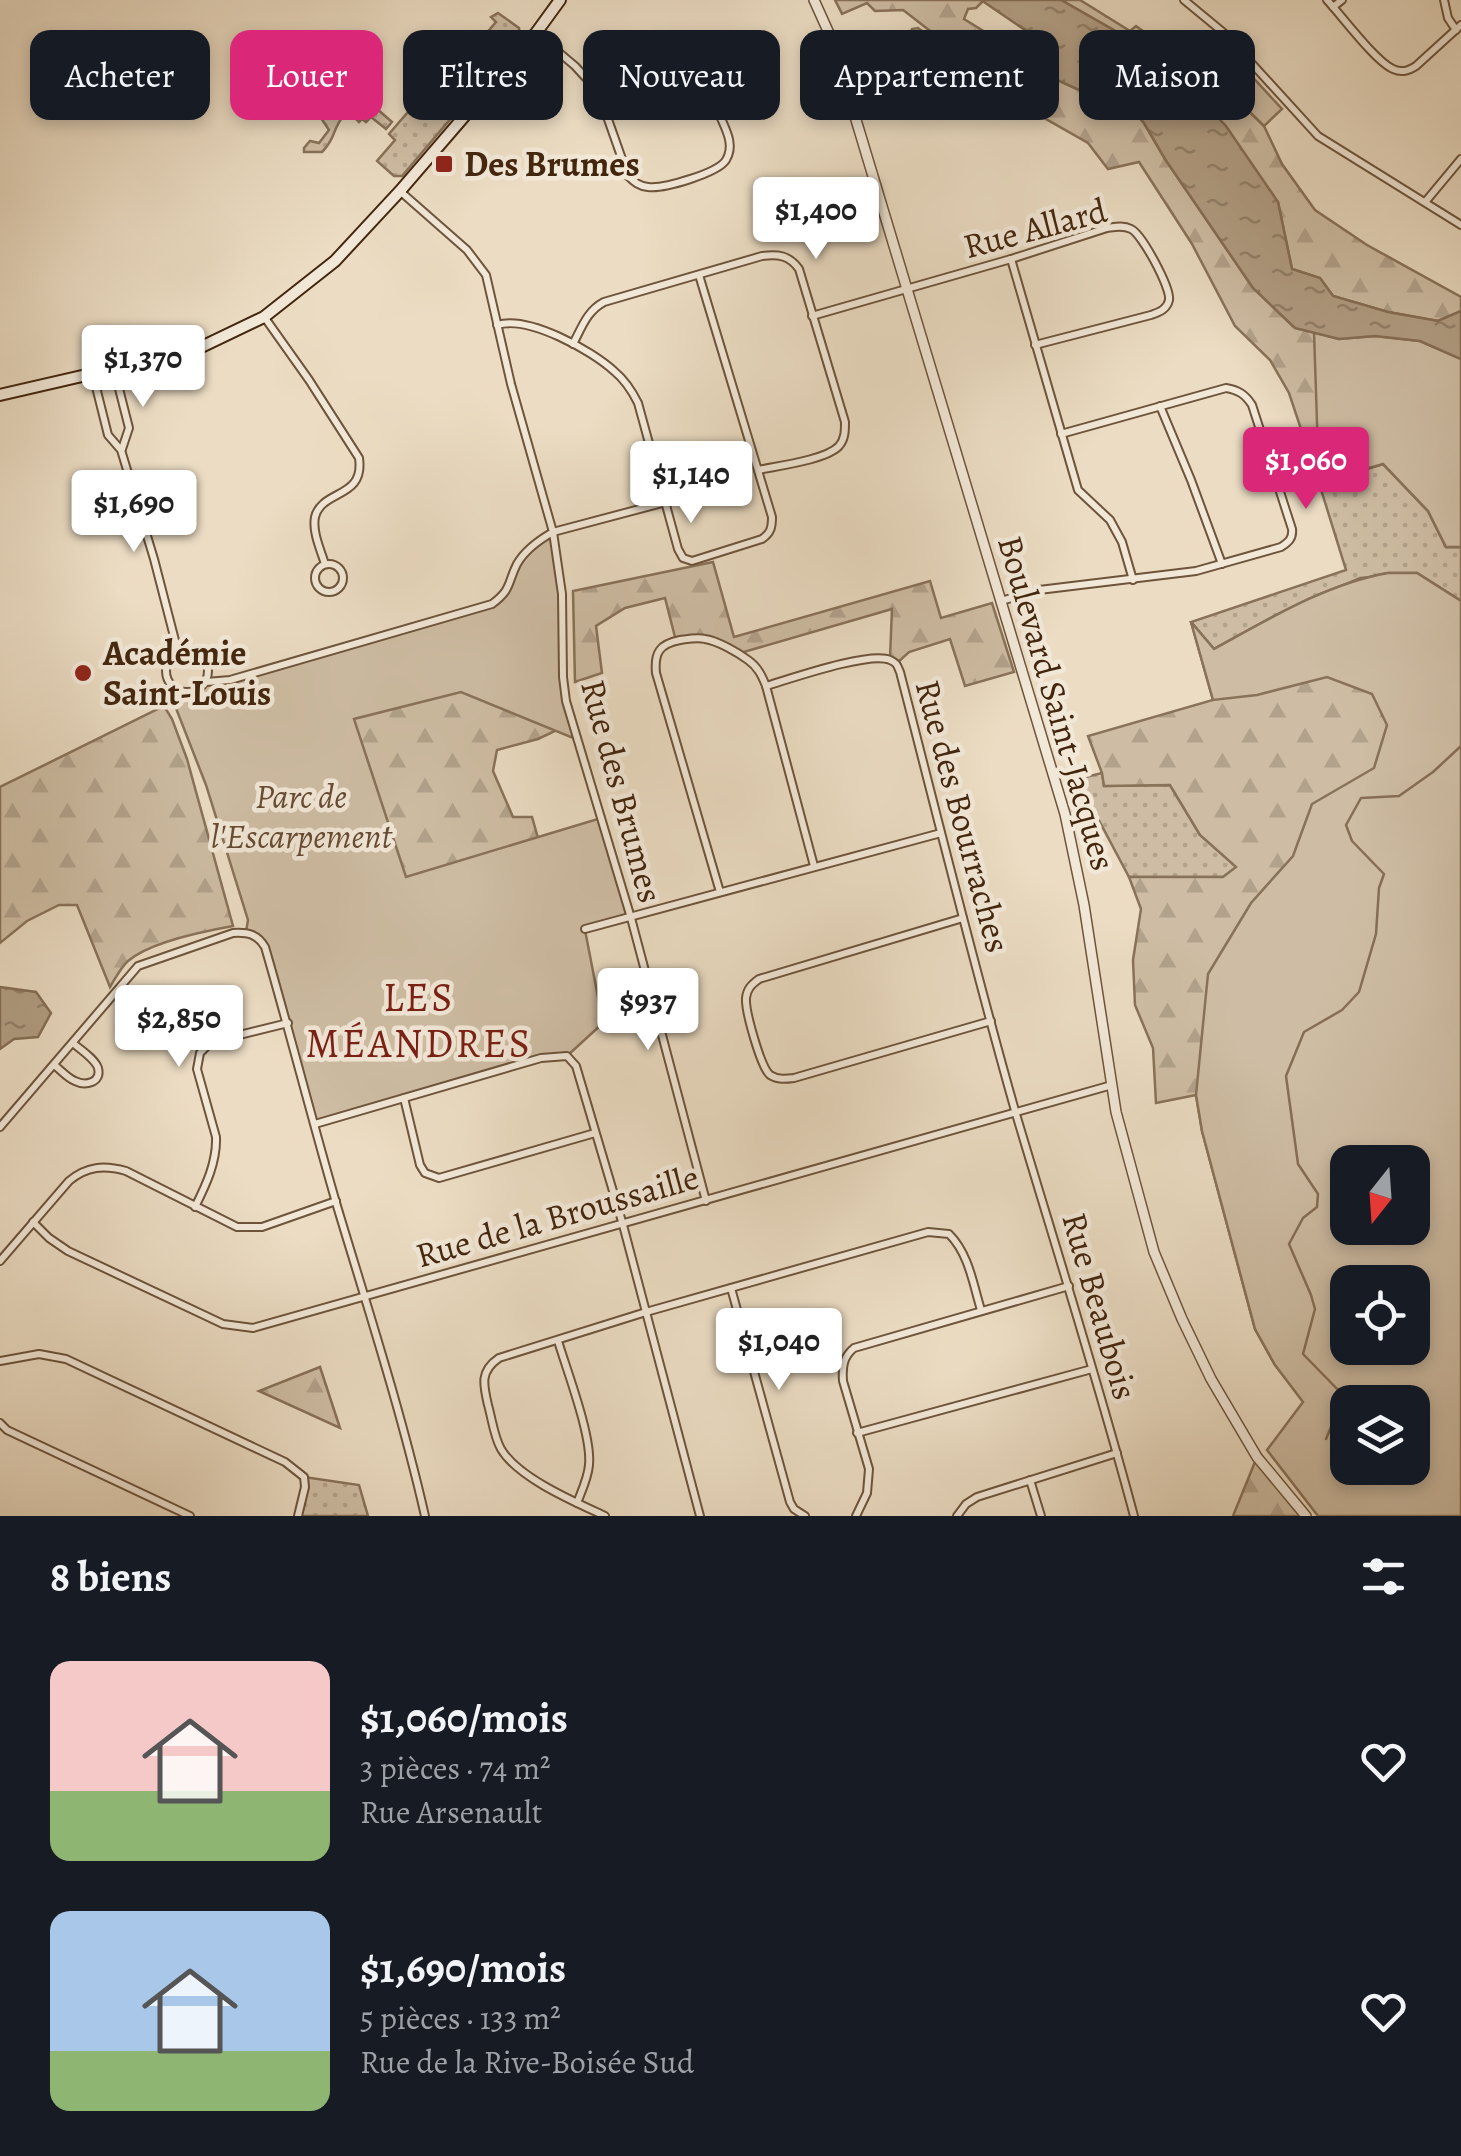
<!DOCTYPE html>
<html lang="fr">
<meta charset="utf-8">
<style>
body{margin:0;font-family:Alegreya,serif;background:#20242c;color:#f1f3f6;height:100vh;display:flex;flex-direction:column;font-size:38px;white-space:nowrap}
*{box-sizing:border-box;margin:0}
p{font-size:32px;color:#9ea1a6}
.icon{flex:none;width:55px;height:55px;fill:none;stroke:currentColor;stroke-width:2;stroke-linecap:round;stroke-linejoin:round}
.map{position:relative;height:1516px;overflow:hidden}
.sheet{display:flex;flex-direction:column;background:#171b24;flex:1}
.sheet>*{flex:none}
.banner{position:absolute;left:30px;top:30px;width:1402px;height:90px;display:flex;gap:20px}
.needle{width:65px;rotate:197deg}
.tools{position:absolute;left:1330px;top:1145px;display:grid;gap:20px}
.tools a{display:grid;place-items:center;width:100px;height:100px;border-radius:20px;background:#171b24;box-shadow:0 5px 15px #0003;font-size:50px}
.price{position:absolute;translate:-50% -85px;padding:0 22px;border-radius:10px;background:#fff;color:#222;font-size:32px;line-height:65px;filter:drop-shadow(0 2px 5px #0008)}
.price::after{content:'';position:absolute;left:50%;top:60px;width:30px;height:22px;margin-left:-15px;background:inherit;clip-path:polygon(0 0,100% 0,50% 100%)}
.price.on{background:#db2777;color:#fff}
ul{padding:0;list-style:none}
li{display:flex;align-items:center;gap:30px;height:250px;padding:0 50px}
li span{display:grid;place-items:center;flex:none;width:280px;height:200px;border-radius:20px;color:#555}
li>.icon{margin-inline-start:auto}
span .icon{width:120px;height:120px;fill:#fffc;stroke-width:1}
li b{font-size:42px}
h2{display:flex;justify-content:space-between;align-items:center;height:120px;padding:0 50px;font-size:42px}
.chip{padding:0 35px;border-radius:20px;background:#171b24;box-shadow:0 5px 15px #0003;font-size:35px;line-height:90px}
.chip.on{background:#db2777;color:#fff}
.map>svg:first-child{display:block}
</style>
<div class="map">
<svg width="1461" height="1516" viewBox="0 0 1461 1516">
<defs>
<pattern id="grass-dots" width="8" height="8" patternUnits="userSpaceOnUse" patternTransform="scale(2.5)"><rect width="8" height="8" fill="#cebda4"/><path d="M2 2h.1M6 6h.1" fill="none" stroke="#b2a28c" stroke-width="1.8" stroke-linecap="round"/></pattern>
<pattern id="forest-firs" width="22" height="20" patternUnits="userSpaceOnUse" patternTransform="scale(2.5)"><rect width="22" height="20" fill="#cebda4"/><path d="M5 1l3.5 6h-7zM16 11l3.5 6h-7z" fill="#b2a28c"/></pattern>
<pattern id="water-ripples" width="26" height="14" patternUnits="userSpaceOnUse" patternTransform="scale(2.5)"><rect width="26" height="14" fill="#b29e85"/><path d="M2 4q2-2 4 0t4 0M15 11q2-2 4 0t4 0" fill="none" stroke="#92816b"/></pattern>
</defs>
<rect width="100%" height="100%" fill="#ebdcc3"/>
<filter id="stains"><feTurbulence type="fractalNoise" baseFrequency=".002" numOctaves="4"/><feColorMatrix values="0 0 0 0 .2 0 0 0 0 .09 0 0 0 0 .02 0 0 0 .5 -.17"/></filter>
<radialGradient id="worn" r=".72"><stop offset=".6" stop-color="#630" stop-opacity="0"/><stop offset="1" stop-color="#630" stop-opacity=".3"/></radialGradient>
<g fill="url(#grass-dots)" stroke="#887259" stroke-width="2.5">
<polygon points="498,13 519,28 520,37 402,176 394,176 377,161 395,140 389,134 420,98 427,102 496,22 491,17"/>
<path d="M307,54l37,32 1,28c-14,16 -8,23 -23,38h-18v-4l6,-7 9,2 10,-13 -8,-12 5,-7 -1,-19 -18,-15 -20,1z"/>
<polygon points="348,89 367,104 369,102 392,122 386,129 371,117 366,122 362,119 359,122 350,113"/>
<polygon points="1383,464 1428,511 1446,547 1461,547 1461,601 1417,573 1360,578 1278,614 1214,649 1191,622 1346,570 1319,483"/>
<polygon points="1102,773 1104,786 1170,785 1200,835 1237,867 1223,877 1129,877 1077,779"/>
<polygon points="304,1477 359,1485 368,1516 298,1516"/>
</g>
<g fill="url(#forest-firs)" stroke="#887259" stroke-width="2.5" fill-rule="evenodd">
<path d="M835,0h146l2,1 -7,7 -8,1 -4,10 47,29 2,6 -3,5c-41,10 -77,-27 -107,-49l-28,1 -8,-8 -25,11z"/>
<polygon points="1061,0 1080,0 1130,31 1136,26 1154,39 1204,67 1264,126 1282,164 1315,210 1367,245 1461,297 1461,311 1438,321 1388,312 1333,296 1320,278 1292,269 1278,202 1159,56"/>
<path d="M918,28c20,13 54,40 79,41 12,1 27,-6 39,-9l8,-17 5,33 28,13 50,15 17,19 21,36 88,129 41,39 167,32v188h-15l-18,-36 -45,-47 -64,19 -30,-90 -19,-33 -35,-34 -43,-82 -53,-82 -31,7 -20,-26 -181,-103 5,-11z"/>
<polygon points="713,562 734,637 930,581 941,618 992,603 1014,672 965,686 950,639 909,652 896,664 890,658 892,609 737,654 704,639 676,641 665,598 625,608 596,626 602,673 575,682 573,591"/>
<path d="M1388,573h29l44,28v793l-113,8 -38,10 -14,-33 -21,-14 -20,-36 -53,-198 -6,-36 -40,8 -3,-55 -18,-43 -2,-45 8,-51 -12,-32h94l13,-10 -36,-32 -30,-50 -66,1 -2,-13 -14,-37 125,-36 -22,-78 23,27c55,-30 112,-65 174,-76zM1348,1162h64v66h-64zM1348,1282h64v66h-64z"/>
<polygon points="494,615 555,731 538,739 497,750 493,771 513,817 532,817 540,845 473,965 204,713"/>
<path d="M164,706l8,13 15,40 46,167c-28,5 -83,16 -105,35 -7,6 -13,18 -18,26l-33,-82h-18l-32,16 -27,22v-156z"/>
<polygon points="320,1367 340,1428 259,1391"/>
<polygon points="1257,1457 1306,1516 1233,1516"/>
</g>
<g fill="#cebda4" stroke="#887259" stroke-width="2.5" fill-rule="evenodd">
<polygon points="1223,45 1282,109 1264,126 1204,67"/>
<polygon points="1314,332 1339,339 1375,336 1420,341 1461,359 1461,547 1446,547 1428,511 1383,464 1319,483"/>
<path d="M553,532l7,43 3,102 15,63 -117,-48 -107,27 52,158 195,-59 30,100 -46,12 18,93 -36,33h-10l-242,68 -50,-177 -19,-15 2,-12 -42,-135 -34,-87 7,-7c12,3 19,0 27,-9l24,-2 262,-76 13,-10 13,-33z"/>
<path d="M1388,573h29l44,28v915h-143l-51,-66 36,-48 -28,-37 -20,-36 -53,-198 -6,-36 12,-121 43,-71 42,-47 19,-52 62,-36 13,-43 -15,-31 -45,-17 -70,18 -44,5 -22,-78 23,27c55,-30 112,-65 174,-76zM1348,1162h64v66h-64zM1348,1282h64v66h-64zM1348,1402h64v66h-64z"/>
</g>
<g fill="url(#water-ripples)" stroke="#866e55" stroke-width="2.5">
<polygon points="981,0 1061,0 1159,56 1226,126 1278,202 1292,269 1320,278 1333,296 1388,312 1438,321 1461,311 1461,359 1420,341 1375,336 1339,339 1295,328 1253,288 1165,159 1144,123 1127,104 1077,89 1048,76 1044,43"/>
<polygon points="0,987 36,992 51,1013 38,1037 14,1039 0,1049"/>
</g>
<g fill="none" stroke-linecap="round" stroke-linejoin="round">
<polyline stroke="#866e55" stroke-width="2.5" points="1326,1439 1344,1396 1303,1354 1315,1309 1311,1295 1289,1244 1303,1218 1317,1207 1318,1194 1298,1164 1286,1076 1304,1032 1342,1010 1359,992 1376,934 1379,888 1384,874 1352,841 1346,825 1361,798 1399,796 1433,772 1461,746"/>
<g stroke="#6d543b" stroke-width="10">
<g id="minor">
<polyline points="1184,0 1224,33 1318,136 1461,225"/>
<path d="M1327,0c15,16 48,61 66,69 9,4 15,2 23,-3l45,-41"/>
<polyline points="1444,0 1448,18 1456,30"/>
<polyline points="1333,7 1342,0"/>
<path d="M537,34l38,32 23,25 30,85c6,6 11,10 20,11 16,2 70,-14 78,-27 9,-15 0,-30 -6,-44 -6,-13 -11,-31 -21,-41 -20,-21 -77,8 -101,16"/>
<polyline points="401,192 467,250 486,275 511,384 553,532 562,594 563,677 566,701 631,918 706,1201"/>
<polyline points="1426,201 1461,159"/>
<polyline points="1011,259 1078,490 1110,520 1122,542 1133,580"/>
<path d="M812,316l199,-57 96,-31c8,-1 16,-3 24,1 11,5 40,59 38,71 -2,9 -9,12 -18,15l-116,30"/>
<path d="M265,318l44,62 50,78c6,41 -37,31 -44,59 -3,15 6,34 10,47"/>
<path d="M497,325c31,-10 94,25 117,46 11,9 18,20 24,32l40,146 5,9 9,3 70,-22c9,-6 10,-12 10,-22l-73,-242"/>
<path d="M573,344c9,-17 14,-33 31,-42l158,-46c16,-2 27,-1 37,13l46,153c0,9 0,17 -6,24 -13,14 -62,20 -81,24"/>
<polyline points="114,369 129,428 122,449"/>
<polyline points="93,375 108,435 121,450 154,559 178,652"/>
<polyline points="1160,406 1191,480 1222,564"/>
<circle cx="329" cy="578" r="14"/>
<path d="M1001,601l38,-11 157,-19 85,-24c8,-5 12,-9 11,-18l-40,-124c-7,-11 -14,-15 -26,-17l-165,46"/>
<circle cx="187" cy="671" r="21"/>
<path d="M206,682l24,-2 262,-76c20,-15 15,-20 25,-40 8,-14 22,-24 36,-32l113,-30"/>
<path d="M766,686c24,-7 104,-35 124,-26 7,3 7,5 10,12 38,147 74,295 116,442 40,134 82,267 118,402"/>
<path d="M720,892l-64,-219c-2,-21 4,-29 24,-33 8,-1 17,-3 25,-1 13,2 32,13 43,21 10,7 14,16 18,26l48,180"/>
<path d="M963,918l-204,61c-8,6 -12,10 -13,19 -1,13 15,70 24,77 8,5 16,4 24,3l197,-57"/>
<polyline points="585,929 941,833"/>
<path d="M54,1065c7,5 13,13 21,16 10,5 27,2 23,-13 -3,-9 -17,-18 -24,-24"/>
<polyline points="404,1098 420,1165 425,1173 439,1178 595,1133"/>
<polyline points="315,1124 541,1058 567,1056 576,1066 623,1225 700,1516"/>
<path d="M0,1127l138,-161 95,-33c15,-1 24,1 32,14 25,86 47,173 72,259 31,103 64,205 88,310"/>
<path d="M195,1207c11,-22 22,-45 21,-70l-19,-68 3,-16 11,-11 77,-19"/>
<polyline points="33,1222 49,1238 68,1251 223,1324 253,1328 1112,1085"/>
<path d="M0,1261l69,-80c18,-15 35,-16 57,-10l111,56h25l74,-26"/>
<polyline points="731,1288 790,1502 794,1509 805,1516"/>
<path d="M558,1341c9,30 34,95 31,124 -1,13 -7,25 -12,38"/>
<polyline points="0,1361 39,1354 66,1359 285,1462 304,1477 305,1487 298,1516"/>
<polyline points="0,1423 7,1430 190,1516"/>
<polyline points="857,1433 1092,1369"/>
<polyline points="1030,1480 1041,1516"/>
<path d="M605,1516c-30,-14 -87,-38 -104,-67 -7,-12 -9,-30 -13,-44 -5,-21 -8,-34 11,-47l147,-46 282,-80 21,2c20,20 24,50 32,76"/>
<path d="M856,1516l11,-23 2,-24 -26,-88c-1,-14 0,-24 11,-33l215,-62"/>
<polyline points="957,1516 966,1504 977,1497 1117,1453"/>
</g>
</g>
<g stroke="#6d543b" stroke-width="12">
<polyline id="tertiary" points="814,0 832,40 1065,814 1084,905 1116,1112 1154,1252 1182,1319 1211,1379 1257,1457 1306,1516"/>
</g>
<g stroke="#43260e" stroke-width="14">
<polyline id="secondary" points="0,395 195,350 264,317 335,261 400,191 536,33 560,0"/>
</g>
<use href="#minor" stroke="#f2e8d8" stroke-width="6"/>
<use href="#tertiary" stroke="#f2e8d8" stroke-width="9"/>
<use href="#secondary" stroke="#f2e8d8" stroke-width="10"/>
</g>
<g fill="#8f2418" stroke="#f2e8d8" stroke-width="4">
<rect x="434" y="154" width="20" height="20" rx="5"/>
<circle cx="83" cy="673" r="10"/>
</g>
<g text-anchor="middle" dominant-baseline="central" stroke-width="9" stroke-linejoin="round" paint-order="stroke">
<g font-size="35" font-weight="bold" fill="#43260e" stroke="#f2e8d8" text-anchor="start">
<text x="464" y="164">Des Brumes</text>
<text x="103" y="653">Académie<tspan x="103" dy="40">Saint-Louis</tspan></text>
</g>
<g font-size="35" fill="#43260e" stroke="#f2e8d8">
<text transform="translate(1035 228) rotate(-15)">Rue Allard</text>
<text transform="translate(1057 703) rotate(74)">Boulevard Saint-Jacques</text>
<text transform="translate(622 791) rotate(75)">Rue des Brumes</text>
<text transform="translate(963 816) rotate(75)">Rue des Bourraches</text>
<text transform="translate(557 1216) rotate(-16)">Rue de la Broussaille</text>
<text transform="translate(1100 1306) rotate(74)">Rue Beaubois</text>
</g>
<g font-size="35" font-style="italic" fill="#664c34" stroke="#f2e8d8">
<text x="301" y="796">Parc de<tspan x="301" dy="40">l'Escarpement</tspan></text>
</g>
<g font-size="40" letter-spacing="2.5" fill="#7a1f14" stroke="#f2e8d8">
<text x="419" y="997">LES<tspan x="419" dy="46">MÉANDRES</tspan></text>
</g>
</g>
<rect width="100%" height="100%" filter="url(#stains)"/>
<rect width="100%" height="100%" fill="url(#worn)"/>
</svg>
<div class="tools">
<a><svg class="needle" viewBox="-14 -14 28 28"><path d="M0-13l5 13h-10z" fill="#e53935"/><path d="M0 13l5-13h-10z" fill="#9ea1a6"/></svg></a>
<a><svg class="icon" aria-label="locate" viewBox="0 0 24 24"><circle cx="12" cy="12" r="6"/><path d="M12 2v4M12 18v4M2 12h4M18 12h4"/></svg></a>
<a><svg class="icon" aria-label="layers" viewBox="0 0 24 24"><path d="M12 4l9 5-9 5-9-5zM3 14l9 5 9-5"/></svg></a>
</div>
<b class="price" style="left:816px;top:262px">$1,400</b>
<b class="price" style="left:143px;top:410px">$1,370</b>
<b class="price on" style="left:1306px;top:512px">$1,060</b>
<b class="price" style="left:691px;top:526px">$1,140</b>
<b class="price" style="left:134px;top:555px">$1,690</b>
<b class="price" style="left:648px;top:1053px">$937</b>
<b class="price" style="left:179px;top:1070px">$2,850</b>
<b class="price" style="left:779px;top:1393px">$1,040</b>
<div class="banner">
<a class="chip">Acheter</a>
<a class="chip on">Louer</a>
<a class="chip">Filtres</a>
<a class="chip">Nouveau</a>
<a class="chip">Appartement</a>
<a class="chip">Maison</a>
</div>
</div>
<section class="sheet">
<h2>8 biens<svg class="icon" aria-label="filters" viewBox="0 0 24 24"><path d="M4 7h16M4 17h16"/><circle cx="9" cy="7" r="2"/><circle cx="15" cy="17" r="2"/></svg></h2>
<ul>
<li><span style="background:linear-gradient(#f6c9c9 65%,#8fb573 0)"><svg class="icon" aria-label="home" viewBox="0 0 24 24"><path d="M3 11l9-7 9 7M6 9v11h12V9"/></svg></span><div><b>$1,060/mois</b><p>3 pièces · 74 m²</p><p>Rue Arsenault</p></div><svg class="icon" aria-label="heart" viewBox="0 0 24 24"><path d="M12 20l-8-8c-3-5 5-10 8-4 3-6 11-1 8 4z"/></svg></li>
<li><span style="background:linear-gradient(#a9c7e8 70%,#8fb573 0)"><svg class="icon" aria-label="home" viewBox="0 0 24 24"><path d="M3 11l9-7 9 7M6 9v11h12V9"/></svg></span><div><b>$1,690/mois</b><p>5 pièces · 133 m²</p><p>Rue de la Rive-Boisée Sud</p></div><svg class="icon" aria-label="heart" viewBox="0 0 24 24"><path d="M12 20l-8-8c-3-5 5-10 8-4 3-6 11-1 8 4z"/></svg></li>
</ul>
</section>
